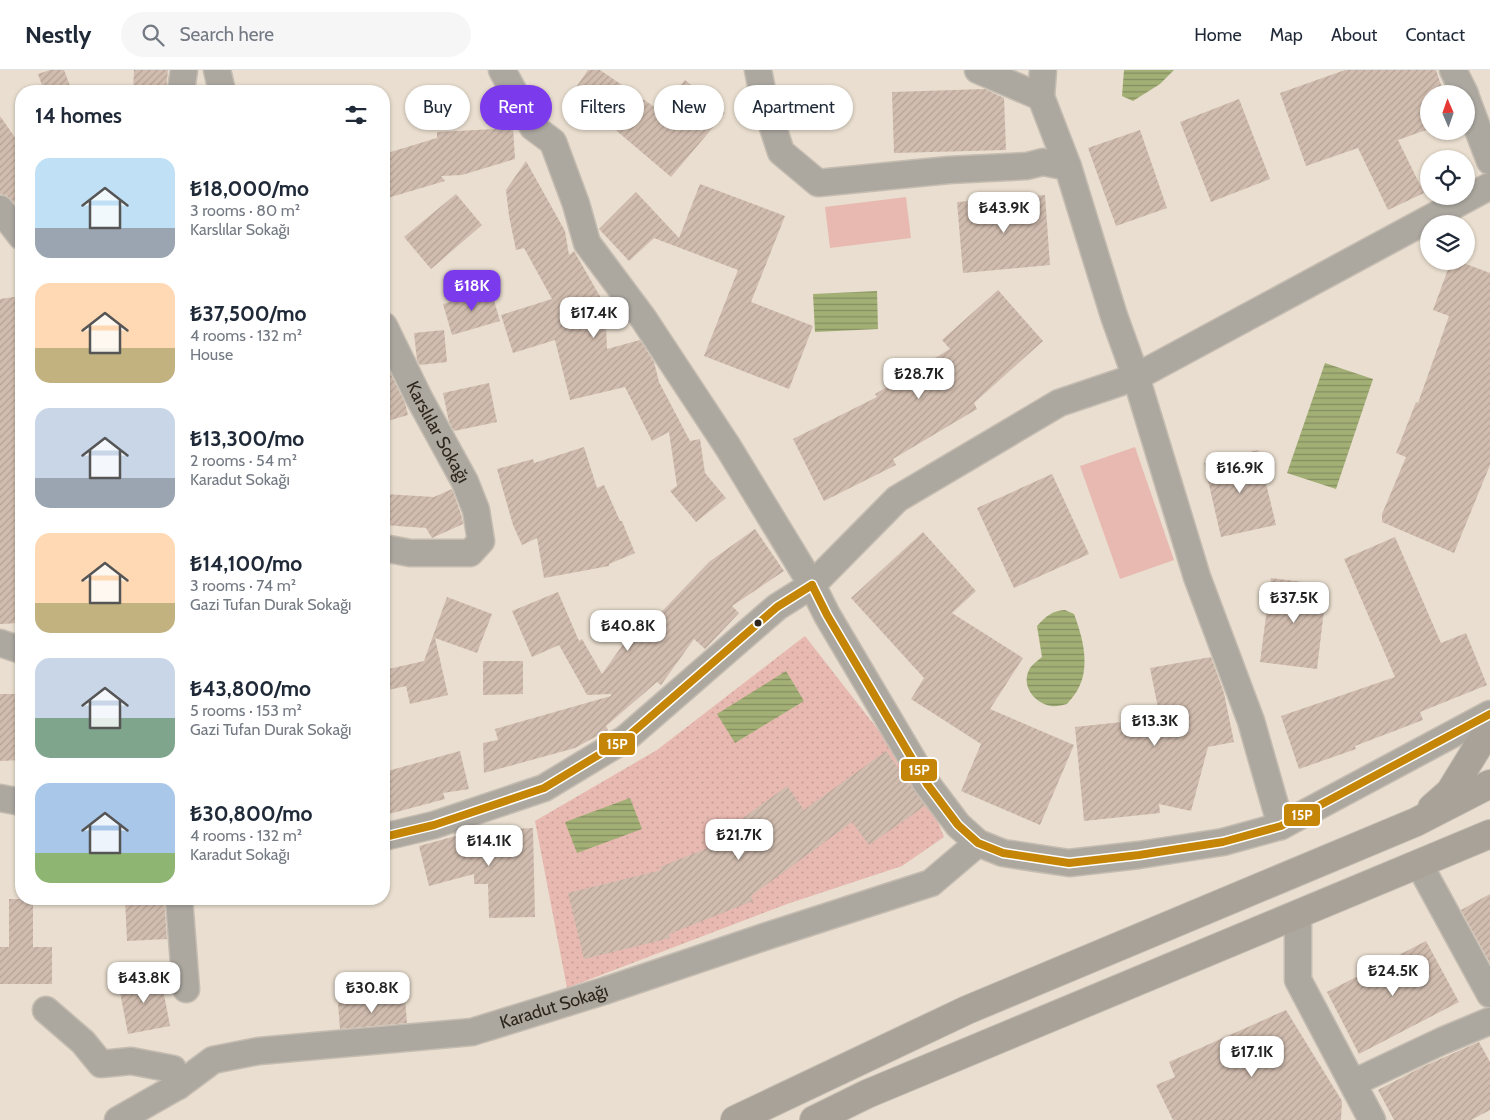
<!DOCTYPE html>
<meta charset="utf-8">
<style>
body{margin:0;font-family:Cabin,sans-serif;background:#f6f6f7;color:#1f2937;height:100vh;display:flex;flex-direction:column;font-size:19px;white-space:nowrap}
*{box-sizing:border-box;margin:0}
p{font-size:16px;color:#747a83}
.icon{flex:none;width:28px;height:28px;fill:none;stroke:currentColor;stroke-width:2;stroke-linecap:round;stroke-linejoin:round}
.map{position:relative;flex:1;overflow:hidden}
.panel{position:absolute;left:15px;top:15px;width:375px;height:820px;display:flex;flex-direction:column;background:#fff;border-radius:20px;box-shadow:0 1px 4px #0004}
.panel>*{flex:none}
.guide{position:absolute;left:405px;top:15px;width:475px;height:45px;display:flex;gap:10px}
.needle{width:32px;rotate:358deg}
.buttons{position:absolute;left:1420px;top:15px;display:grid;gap:10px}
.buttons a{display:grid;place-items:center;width:55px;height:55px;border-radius:50%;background:#fff;box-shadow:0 1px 4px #0004;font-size:25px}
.price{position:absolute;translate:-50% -42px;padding:0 11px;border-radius:10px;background:#fff;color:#222;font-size:16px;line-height:32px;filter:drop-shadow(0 1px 2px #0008)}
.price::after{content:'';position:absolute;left:50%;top:30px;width:15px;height:11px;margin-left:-8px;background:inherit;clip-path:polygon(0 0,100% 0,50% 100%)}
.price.current{background:#7c3aed;color:#fff}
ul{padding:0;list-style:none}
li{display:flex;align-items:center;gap:15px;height:125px;padding:0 20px}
li span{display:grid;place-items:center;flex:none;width:140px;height:100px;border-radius:15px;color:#555}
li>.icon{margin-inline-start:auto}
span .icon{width:60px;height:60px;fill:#fffc;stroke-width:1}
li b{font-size:21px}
h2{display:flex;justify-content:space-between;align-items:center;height:60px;padding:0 20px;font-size:21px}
.pill{padding:0 18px;border-radius:22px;background:#fff;box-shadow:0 1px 4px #0004;font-size:18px;line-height:45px}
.pill.current{background:#7c3aed;color:#fff}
header{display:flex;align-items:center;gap:30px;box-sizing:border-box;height:70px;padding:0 25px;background:#fff;border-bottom:1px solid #e0e1e3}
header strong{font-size:24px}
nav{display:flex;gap:28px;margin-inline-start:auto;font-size:18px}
.search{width:350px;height:45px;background:#f6f6f7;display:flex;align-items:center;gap:12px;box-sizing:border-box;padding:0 18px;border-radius:28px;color:#747a83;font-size:19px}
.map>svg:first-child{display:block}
</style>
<header>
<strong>Nestly</strong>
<div class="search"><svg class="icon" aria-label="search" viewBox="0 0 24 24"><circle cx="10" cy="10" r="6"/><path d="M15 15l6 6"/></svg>Search here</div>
<nav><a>Home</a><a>Map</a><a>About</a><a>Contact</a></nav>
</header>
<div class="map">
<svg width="1490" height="1050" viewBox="0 0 1490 1050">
<defs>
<pattern id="garden-dots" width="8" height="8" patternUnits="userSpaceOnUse" patternTransform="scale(1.25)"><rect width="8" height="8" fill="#e8b9b0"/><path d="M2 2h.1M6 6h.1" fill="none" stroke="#c79f97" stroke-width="1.8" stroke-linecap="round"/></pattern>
<pattern id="water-rules" width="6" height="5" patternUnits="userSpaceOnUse" patternTransform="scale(1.25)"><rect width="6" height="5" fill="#a2af75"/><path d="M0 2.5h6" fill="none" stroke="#848e5f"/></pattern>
<pattern id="building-hatch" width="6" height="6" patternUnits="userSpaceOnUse" patternTransform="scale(1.25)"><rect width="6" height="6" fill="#d1bdaf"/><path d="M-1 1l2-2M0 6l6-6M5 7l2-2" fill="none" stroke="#b4a296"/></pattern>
</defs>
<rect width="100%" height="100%" fill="#e9decf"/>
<g fill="#e8b9b0">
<polygon points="906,127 911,168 830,178 825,137"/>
<polygon points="1135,377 1174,490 1120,509 1080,396"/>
</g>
<polygon fill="url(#garden-dots)" points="805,566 925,720 944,767 902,796 787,834 567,918 535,751 657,680"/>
<g fill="url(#water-rules)">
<polygon points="1124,0 1174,0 1160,14 1133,31 1122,26"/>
<polygon points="877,221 878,259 815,262 813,224"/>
<polygon points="1325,293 1373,309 1336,419 1287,403"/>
<path d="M1065,540l9,4c9,24 17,54 3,77 -3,5 -7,9 -10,13 -5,1 -11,3 -16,2 -17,-3 -31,-21 -21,-38 3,-4 8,-8 12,-11l-5,-31c9,-10 15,-15 28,-16z"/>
<polygon points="786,601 804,631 735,673 717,644"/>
<polygon points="630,728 642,759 577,783 565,752"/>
</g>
<g fill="url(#building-hatch)">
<polygon points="50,0 64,0 72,21 44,21 38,4"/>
<polygon points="134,0 168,0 166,21 133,21"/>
<polygon points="588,0 600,0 659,40 685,10 725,43 671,107 572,23"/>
<polygon points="1345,0 1436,0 1444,24 1429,24 1429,59 1398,70 1424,123 1388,140 1358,78 1306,96 1280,23"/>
<polygon points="985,19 1004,28 1006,80 894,83 892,22"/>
<polygon points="1239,29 1270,109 1211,132 1180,52"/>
<polygon points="0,46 21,76 21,128 16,134 6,125 0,124"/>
<polygon points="513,58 515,89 462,105 441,106 445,111 384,129 384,84 437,68 437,62"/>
<polygon points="1140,60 1167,138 1116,156 1088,78"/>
<polygon points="526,91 565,161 569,185 574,181 605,235 607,279 640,270 654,292 659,312 690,371 700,369 705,403 726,428 696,452 670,421 677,416 669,362 652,371 625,317 570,330 555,270 513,283 501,245 552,229 524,178 516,180 509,146 506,120"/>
<polygon points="700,114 785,146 751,232 813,256 789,319 704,286 738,200 654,168 629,191 599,159 636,122 679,168"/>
<polygon points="456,124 482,155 431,199 404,167"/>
<polygon points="1045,125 1050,195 963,203 957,132"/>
<polygon points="1451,191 1458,191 1490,203 1490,395 1454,483 1382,452 1382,444 1406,387 1396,383 1416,332 1418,333 1449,246 1433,240"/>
<polygon points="491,220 500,251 452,265 443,234"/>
<polygon points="998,220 1043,271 974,333 977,339 893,389 896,395 824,431 793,369 877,327 875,324 950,279 942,270"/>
<polygon points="21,226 21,553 0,554 0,229"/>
<polygon points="444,260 447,292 420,295 417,290 414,263"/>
<polygon points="384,290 405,333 408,345 384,352"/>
<polygon points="489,313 497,352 454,361 449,352 443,323"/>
<polygon points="584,377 597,418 604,415 620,451 622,451 635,483 609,494 609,496 544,508 537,468 522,475 513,455 497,399 533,389 534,393"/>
<polygon points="1258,380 1276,455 1221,467 1204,393"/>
<polygon points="1052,404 1089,484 1014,518 977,438"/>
<polygon points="452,419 461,444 463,454 432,468 426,458 384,455 384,424 434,427"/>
<polygon points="755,459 784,501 732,536 739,543 705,579 694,569 661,615 657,612 606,656 608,660 575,678 484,703 483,673 498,670 495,659 611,626 611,624 587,625 559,575 532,587 512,541 558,522 579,571 582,569 602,604 641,549 649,555 709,492"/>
<polygon points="923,462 976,521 952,543 1023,588 990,639 1074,675 1040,755 961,721 981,674 911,629 924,608 851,528"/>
<polygon points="1395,467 1441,573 1466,563 1487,615 1420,642 1423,650 1355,676 1356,679 1299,699 1281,646 1395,607 1344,489"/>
<polygon points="1271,508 1327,515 1317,599 1260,592"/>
<polygon points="447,527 492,544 477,583 435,568 448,625 410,634 406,616 384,621 384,600 424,591"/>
<polygon points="1211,587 1224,623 1234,672 1208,677 1191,741 1159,734 1160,743 1084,751 1075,657 1160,648 1150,598"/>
<polygon points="483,591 523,591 523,624 483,625"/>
<polygon points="0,624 21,624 21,690 0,691"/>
<polygon points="460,681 469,719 443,723 445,729 389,744 384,725 384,702"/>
<polygon points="886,681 925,736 869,775 852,752 751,826 753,831 669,864 670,868 584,889 568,823 662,800 660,797 738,766 731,757 787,716 804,740"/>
<polygon points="533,758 535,847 489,848 488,814 474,814 474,804 429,816 419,776 474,761"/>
<polygon points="1490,824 1490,893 1461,840"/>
<polygon points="9,829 33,829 33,877 52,877 52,914 0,914 0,877 9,877"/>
<polygon points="125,829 164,829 167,869 127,871"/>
<polygon points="1426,871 1459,932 1359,984 1327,922"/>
<polygon points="160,903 170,956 128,964 118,912"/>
<polygon points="405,929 407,953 340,959 338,933"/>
<polygon points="1286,940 1342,1031 1341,1050 1173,1050 1156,1015 1175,1007 1169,992"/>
<polygon points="1479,972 1490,992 1490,1040 1471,1050 1394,1050 1378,1020 1422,997"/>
</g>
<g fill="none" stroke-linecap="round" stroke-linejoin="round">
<g stroke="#c5bcb1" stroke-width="29">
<g id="minor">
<polyline points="217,0 222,21"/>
<polyline points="502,0 533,57 553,72 576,134 587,173 643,248 728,377 812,515 827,545 927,714 958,755 978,773 1003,783 1069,793 1139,785 1223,772 1281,756 1490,644"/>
<polyline points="758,0 764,30 781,82 818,113 949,100 1027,96 1043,92 1068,97 1114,246 1136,307 1197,507 1251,651 1281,756"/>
<polyline points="978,0 1041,27"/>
<polyline points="1043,0 1041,27 1068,97"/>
<polyline points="1453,0 1465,24"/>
<polyline points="181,21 184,0"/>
<polyline points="1466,28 1490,91"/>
<polyline points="0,139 21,166"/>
<path id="s1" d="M384,256l35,72 46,84 11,28 5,31 -11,12h-60l-26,-5"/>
<polyline points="0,573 21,580"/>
<polyline points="0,728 21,732"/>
<polyline points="384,767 434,755 544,718 625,669 777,537 812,515 897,429 1059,333 1136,307 1490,116"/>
<polyline points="1419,794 1490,924"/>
<polyline points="179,829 186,919"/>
<polyline points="1298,845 1298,910 1372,1050"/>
<polyline points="46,940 83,972 101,994 131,991 173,999 178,1016"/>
<polyline points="1353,1013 1442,971 1490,951"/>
<path id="s2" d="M118,1050l60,-34 35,-26 46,-9 213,-19 132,-41 163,-55 164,-53 47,-40"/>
</g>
</g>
<g stroke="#c5bcb1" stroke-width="30">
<g id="trunk">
<polyline points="1432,738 1450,722 1490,657"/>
<polyline points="735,1050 967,940 1416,752 1490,714"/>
<polyline points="814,1050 867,1024 1490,764"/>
</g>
</g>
<use href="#minor" stroke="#aca8a0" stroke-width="26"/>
<use href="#trunk" stroke="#a8a298" stroke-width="28"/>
<g stroke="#fff" stroke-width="11">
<g id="bus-1">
<polyline points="812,515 827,545 927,714 958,755 978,773 1003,783 1069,793 1139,785 1223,772 1281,756 1490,644"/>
<polyline points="384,767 434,755 544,718 625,669 777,537 812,515"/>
</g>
</g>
<use href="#bus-1" stroke="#c58607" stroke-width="8"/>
</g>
<circle fill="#2e261c" stroke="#fff" stroke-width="2" cx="758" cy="553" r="4.5"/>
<g text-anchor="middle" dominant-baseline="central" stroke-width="4" stroke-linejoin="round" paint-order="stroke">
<g font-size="18" fill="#2e261c" stroke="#fff">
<text stroke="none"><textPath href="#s1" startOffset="119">Karslılar Sokağı</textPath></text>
<text stroke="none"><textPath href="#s2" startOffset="459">Karadut Sokağı</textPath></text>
</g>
</g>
<g stroke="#fff" stroke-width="2">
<rect x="598" y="662" width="38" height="24" rx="5" fill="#c58607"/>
<rect x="900" y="688" width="38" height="24" rx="5" fill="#c58607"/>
<rect x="1283" y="733" width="38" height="24" rx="5" fill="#c58607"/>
</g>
<g font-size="14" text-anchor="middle" font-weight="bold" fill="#fff">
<text x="617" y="679">15P</text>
<text x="919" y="705">15P</text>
<text x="1302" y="750">15P</text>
</g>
</svg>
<div class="buttons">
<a><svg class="needle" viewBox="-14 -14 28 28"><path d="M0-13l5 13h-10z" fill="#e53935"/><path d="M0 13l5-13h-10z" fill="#747a83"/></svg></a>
<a><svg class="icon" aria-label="locate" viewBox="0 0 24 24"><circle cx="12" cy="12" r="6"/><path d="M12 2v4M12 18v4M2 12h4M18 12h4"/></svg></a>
<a><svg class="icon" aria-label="layers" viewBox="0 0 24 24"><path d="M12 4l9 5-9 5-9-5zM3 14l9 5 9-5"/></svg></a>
</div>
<b class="price" style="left:1004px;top:164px">₺43.9K</b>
<b class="price current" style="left:472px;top:242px">₺18K</b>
<b class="price" style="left:594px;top:269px">₺17.4K</b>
<b class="price" style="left:919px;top:330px">₺28.7K</b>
<b class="price" style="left:1240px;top:424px">₺16.9K</b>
<b class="price" style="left:1294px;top:554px">₺37.5K</b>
<b class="price" style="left:628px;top:582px">₺40.8K</b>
<b class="price" style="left:1155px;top:677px">₺13.3K</b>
<b class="price" style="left:739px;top:791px">₺21.7K</b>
<b class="price" style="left:489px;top:797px">₺14.1K</b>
<b class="price" style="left:1393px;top:927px">₺24.5K</b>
<b class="price" style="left:144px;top:934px">₺43.8K</b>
<b class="price" style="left:372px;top:944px">₺30.8K</b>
<b class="price" style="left:1252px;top:1008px">₺17.1K</b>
<div class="guide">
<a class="pill">Buy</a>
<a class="pill current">Rent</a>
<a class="pill">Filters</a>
<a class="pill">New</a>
<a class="pill">Apartment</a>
</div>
<section class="panel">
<h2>14 homes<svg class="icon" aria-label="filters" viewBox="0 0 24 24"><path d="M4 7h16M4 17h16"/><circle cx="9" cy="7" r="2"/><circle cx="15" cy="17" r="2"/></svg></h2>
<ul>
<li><span style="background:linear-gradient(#bfe0f5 70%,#9aa5b1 0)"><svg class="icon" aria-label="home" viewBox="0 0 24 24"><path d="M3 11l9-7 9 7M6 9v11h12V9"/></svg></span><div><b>₺18,000/mo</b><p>3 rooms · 80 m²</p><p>Karslılar Sokağı</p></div></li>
<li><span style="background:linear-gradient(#ffd9b3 65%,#c2b280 0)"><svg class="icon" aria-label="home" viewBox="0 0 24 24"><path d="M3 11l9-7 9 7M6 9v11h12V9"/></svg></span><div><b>₺37,500/mo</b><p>4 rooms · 132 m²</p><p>House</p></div></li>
<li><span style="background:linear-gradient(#c9d6e8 70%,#9aa5b1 0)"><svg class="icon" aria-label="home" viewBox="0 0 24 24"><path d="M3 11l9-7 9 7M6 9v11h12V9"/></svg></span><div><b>₺13,300/mo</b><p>2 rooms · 54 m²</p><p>Karadut Sokağı</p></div></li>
<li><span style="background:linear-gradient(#ffd9b3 70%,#c2b280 0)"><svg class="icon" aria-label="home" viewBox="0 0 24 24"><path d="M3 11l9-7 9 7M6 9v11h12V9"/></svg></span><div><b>₺14,100/mo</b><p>3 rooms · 74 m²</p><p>Gazi Tufan Durak Sokağı</p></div></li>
<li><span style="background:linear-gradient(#c9d6e8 60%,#7fa58c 0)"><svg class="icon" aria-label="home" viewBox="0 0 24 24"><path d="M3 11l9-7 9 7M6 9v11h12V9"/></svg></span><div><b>₺43,800/mo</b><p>5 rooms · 153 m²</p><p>Gazi Tufan Durak Sokağı</p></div></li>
<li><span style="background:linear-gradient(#a9c7e8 70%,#8fb573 0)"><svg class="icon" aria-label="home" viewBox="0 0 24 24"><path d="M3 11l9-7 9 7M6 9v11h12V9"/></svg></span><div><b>₺30,800/mo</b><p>4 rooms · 132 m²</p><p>Karadut Sokağı</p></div></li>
</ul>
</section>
</div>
